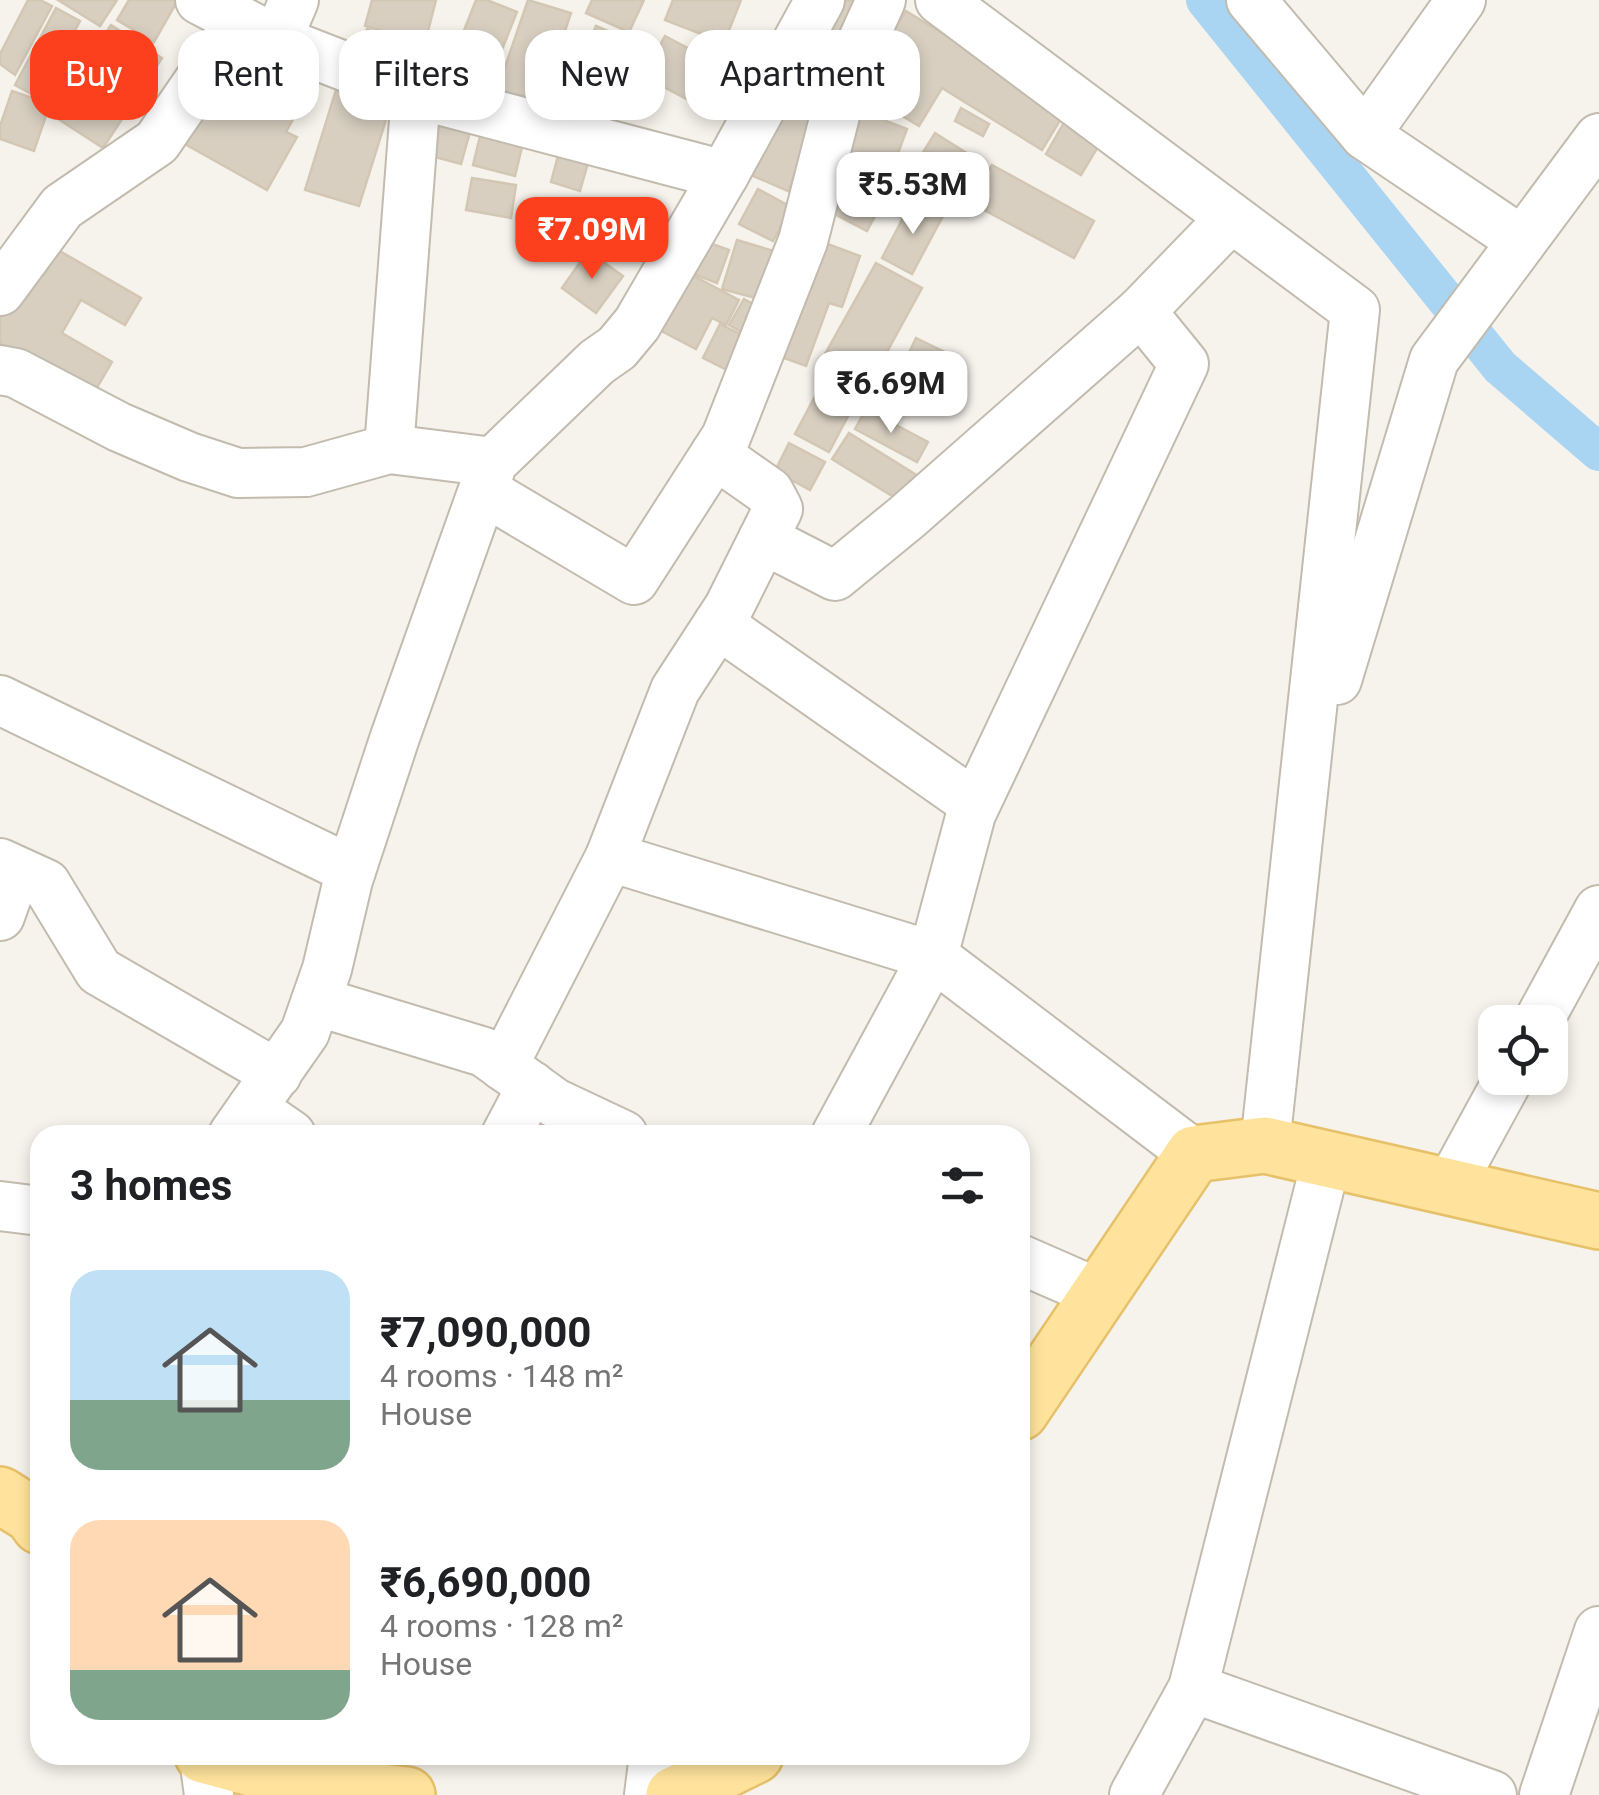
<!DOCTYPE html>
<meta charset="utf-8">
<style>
body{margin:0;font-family:Roboto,sans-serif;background:#f2f2f2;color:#202124;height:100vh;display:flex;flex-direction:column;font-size:38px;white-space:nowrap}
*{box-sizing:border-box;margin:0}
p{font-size:32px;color:#757577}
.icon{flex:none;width:55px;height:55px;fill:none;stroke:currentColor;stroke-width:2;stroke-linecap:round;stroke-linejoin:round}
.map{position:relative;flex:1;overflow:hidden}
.side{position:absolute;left:30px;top:1125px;width:1000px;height:640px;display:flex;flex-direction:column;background:#fff;border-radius:30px;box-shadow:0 5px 15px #0003}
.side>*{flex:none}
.hud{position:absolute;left:30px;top:30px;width:1000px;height:90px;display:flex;gap:20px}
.fabs{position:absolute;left:1478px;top:1005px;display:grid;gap:20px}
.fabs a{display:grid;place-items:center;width:90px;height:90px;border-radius:20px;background:#fff;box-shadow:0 5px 15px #0003;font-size:50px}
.price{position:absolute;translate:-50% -85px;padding:0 22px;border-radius:20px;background:#fff;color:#222;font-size:32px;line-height:65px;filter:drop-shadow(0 2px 5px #0008)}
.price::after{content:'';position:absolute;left:50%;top:60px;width:30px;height:22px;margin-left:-15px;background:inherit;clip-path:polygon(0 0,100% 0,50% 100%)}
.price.current{background:#fc3f1d;color:#fff}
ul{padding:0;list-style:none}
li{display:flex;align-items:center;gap:30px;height:250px;padding:0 40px}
li span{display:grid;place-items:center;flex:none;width:280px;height:200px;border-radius:30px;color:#555}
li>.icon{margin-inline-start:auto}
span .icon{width:120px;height:120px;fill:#fffc;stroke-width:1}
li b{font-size:42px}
h2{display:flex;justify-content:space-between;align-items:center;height:120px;padding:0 40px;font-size:42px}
.pill{padding:0 35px;border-radius:30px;background:#fff;box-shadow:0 5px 15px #0003;font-size:35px;line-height:90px}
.pill.current{background:#fc3f1d;color:#fff}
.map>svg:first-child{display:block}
</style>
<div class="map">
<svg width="1599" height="1795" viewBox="0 0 1599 1795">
<rect width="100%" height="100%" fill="#f6f3ec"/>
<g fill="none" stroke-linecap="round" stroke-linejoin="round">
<polyline stroke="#a9d4f2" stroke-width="38" points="1205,0 1500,367 1599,452"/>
</g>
<g fill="#d8cfc1" stroke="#d3c7b4" stroke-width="2.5">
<polygon points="28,0 40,0 52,6 15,75 0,64 0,54"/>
<polygon points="58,0 117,0 100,26"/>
<polygon points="129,0 178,0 154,42 117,20"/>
<polygon points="372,0 436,0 425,43 365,26"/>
<polygon points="476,0 487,0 517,12 489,82 450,66"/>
<polygon points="528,0 571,13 538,111 495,96"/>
<polygon points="592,0 644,0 629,32 586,13"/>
<polygon points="673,0 741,0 724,43 665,20"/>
<polygon points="834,0 858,1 847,35 825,28"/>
<polygon points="56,8 80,21 39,98 15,85"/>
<polygon points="906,11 1067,109 1042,150 942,88 919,126 858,89"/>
<polygon points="111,25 162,58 103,148 52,115"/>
<polygon points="596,26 629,40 608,86 576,73"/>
<polygon points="367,29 396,40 387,62 358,50"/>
<polygon points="665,36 720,65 698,105 643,76"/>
<polygon points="408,40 434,51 421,81 395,70"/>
<polygon points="231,42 311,87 286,132 297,137 267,190 176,139"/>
<polygon points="565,72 615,94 600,126 550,103"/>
<polygon points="340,77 394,94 359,206 305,190"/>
<polygon points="788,83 826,99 788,191 751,175"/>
<polygon points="12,91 50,104 34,151 0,139 0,126"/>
<polygon points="961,108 989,124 983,136 955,121"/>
<polygon points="857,110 907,129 888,180 838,160"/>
<polygon points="438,116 472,125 461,164 428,155"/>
<polygon points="485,116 527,126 515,176 473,165"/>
<polygon points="1066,119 1102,140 1081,175 1046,154"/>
<polygon points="935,133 979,161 952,203 909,175"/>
<polygon points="562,141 592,149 580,191 551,182"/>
<polygon points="992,165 1094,221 1074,258 971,203"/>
<polygon points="838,173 885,197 867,231 821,207"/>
<polygon points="472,178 516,185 511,218 466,210"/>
<polygon points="758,189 791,207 773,241 739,224"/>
<polygon points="913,199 943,216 912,274 882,258"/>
<polygon points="693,237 729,250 717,283 681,269"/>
<polygon points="814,239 860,256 842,307 829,303 806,366 773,354"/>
<polygon points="737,240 784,254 771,302 722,289"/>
<polygon points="58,250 141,298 125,325 81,300 62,333 112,362 92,396 0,343 0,314 28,266 44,275"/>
<polygon points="588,251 623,276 596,313 562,288"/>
<polygon points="876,263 922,288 872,379 825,354"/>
<polygon points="677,267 739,300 726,325 712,318 696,349 648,324"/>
<polygon points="744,299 766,311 752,338 729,325"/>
<polygon points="720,324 758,343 741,377 703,358"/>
<polygon points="916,338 949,354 933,389 899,374"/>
<polygon points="830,368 864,386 829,452 795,434"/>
<polygon points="866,409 928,442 917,462 855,429"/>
<polygon points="849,433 918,476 902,502 832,459"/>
<polygon points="789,443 825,462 810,490 775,471"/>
</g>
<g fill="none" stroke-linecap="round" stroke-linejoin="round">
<g stroke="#c2bbae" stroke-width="52">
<g id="minor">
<polyline points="200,0 277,40 416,94 724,175 820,0"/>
<polyline points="940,0 1355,310 1265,1145"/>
<polyline points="1251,0 1365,135 1522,241"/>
<polyline points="277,40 294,0"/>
<polyline points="1365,135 1461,0"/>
<polyline points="0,291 62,207 157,142 240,21"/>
<polyline points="0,370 16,373 119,427 189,457 238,473 306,472 389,449 493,462"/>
<polyline points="389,449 416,94"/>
<polyline points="484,491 634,580 726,437 803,241 843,84 881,0"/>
<polyline points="763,539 835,576 907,517 1141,311"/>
<polyline points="718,624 975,804"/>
<polyline points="1337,680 1434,360 1599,138"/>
<polyline points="0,700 351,870"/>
<polyline points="610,857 933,956 1194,1154"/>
<polyline points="0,863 46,884 99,971 277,1074"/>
<polyline points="0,916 16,871"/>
<polyline points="316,1001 484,1052 555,1103 623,1135"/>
<polyline points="1538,1022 1599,910"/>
<polyline points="503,1066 610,857 675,690 729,607 778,509 769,492 715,454"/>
<polyline points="252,1108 291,1135"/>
<polyline points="233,1135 305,1032 327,969 348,880 395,737 493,462 597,362 617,348 637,324 724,175"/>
<polyline points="506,1135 532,1086"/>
<polyline points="836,1135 933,956 971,814 1184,364 1141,311 1231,218"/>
<polyline points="1450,1186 1509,1078"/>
<polyline points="0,1206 40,1211"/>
<polyline points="1020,1259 1100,1294"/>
<polyline points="1193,1688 1492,1795"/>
<polyline points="204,1758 209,1795"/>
<polyline points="649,1795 654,1755"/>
<polyline points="1134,1795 1193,1688 1327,1158"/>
<polyline points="1544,1795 1599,1631"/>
</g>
</g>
<g stroke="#e6c16a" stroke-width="60">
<g id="major">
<polyline points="1020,1412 1194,1154 1265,1145 1599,1221"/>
<polyline points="0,1495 32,1515 40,1526"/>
<polyline points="203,1755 311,1784 407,1795"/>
<polyline points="674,1795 755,1755"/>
</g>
</g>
<use href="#minor" stroke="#fff" stroke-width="48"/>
<use href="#major" stroke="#ffe39c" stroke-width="55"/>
</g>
</svg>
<div class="fabs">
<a><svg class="icon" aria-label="locate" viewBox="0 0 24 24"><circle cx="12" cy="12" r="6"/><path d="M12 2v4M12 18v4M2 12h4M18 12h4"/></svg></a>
</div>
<b class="price" style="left:913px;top:237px">₹5.53M</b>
<b class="price current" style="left:592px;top:282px">₹7.09M</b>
<b class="price" style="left:891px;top:436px">₹6.69M</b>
<div class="hud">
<a class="pill current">Buy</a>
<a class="pill">Rent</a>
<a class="pill">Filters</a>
<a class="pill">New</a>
<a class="pill">Apartment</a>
</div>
<section class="side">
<h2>3 homes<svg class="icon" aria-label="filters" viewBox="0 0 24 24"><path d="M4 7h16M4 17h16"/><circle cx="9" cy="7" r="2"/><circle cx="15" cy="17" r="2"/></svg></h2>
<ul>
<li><span style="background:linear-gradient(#bfe0f5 65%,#7fa58c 0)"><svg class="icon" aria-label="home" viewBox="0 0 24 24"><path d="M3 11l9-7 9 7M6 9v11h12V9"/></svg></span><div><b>₹7,090,000</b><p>4 rooms · 148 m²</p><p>House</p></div></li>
<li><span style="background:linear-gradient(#ffd9b3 75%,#7fa58c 0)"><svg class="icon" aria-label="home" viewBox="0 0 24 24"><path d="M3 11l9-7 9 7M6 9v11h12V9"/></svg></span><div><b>₹6,690,000</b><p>4 rooms · 128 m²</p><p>House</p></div></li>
</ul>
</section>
</div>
